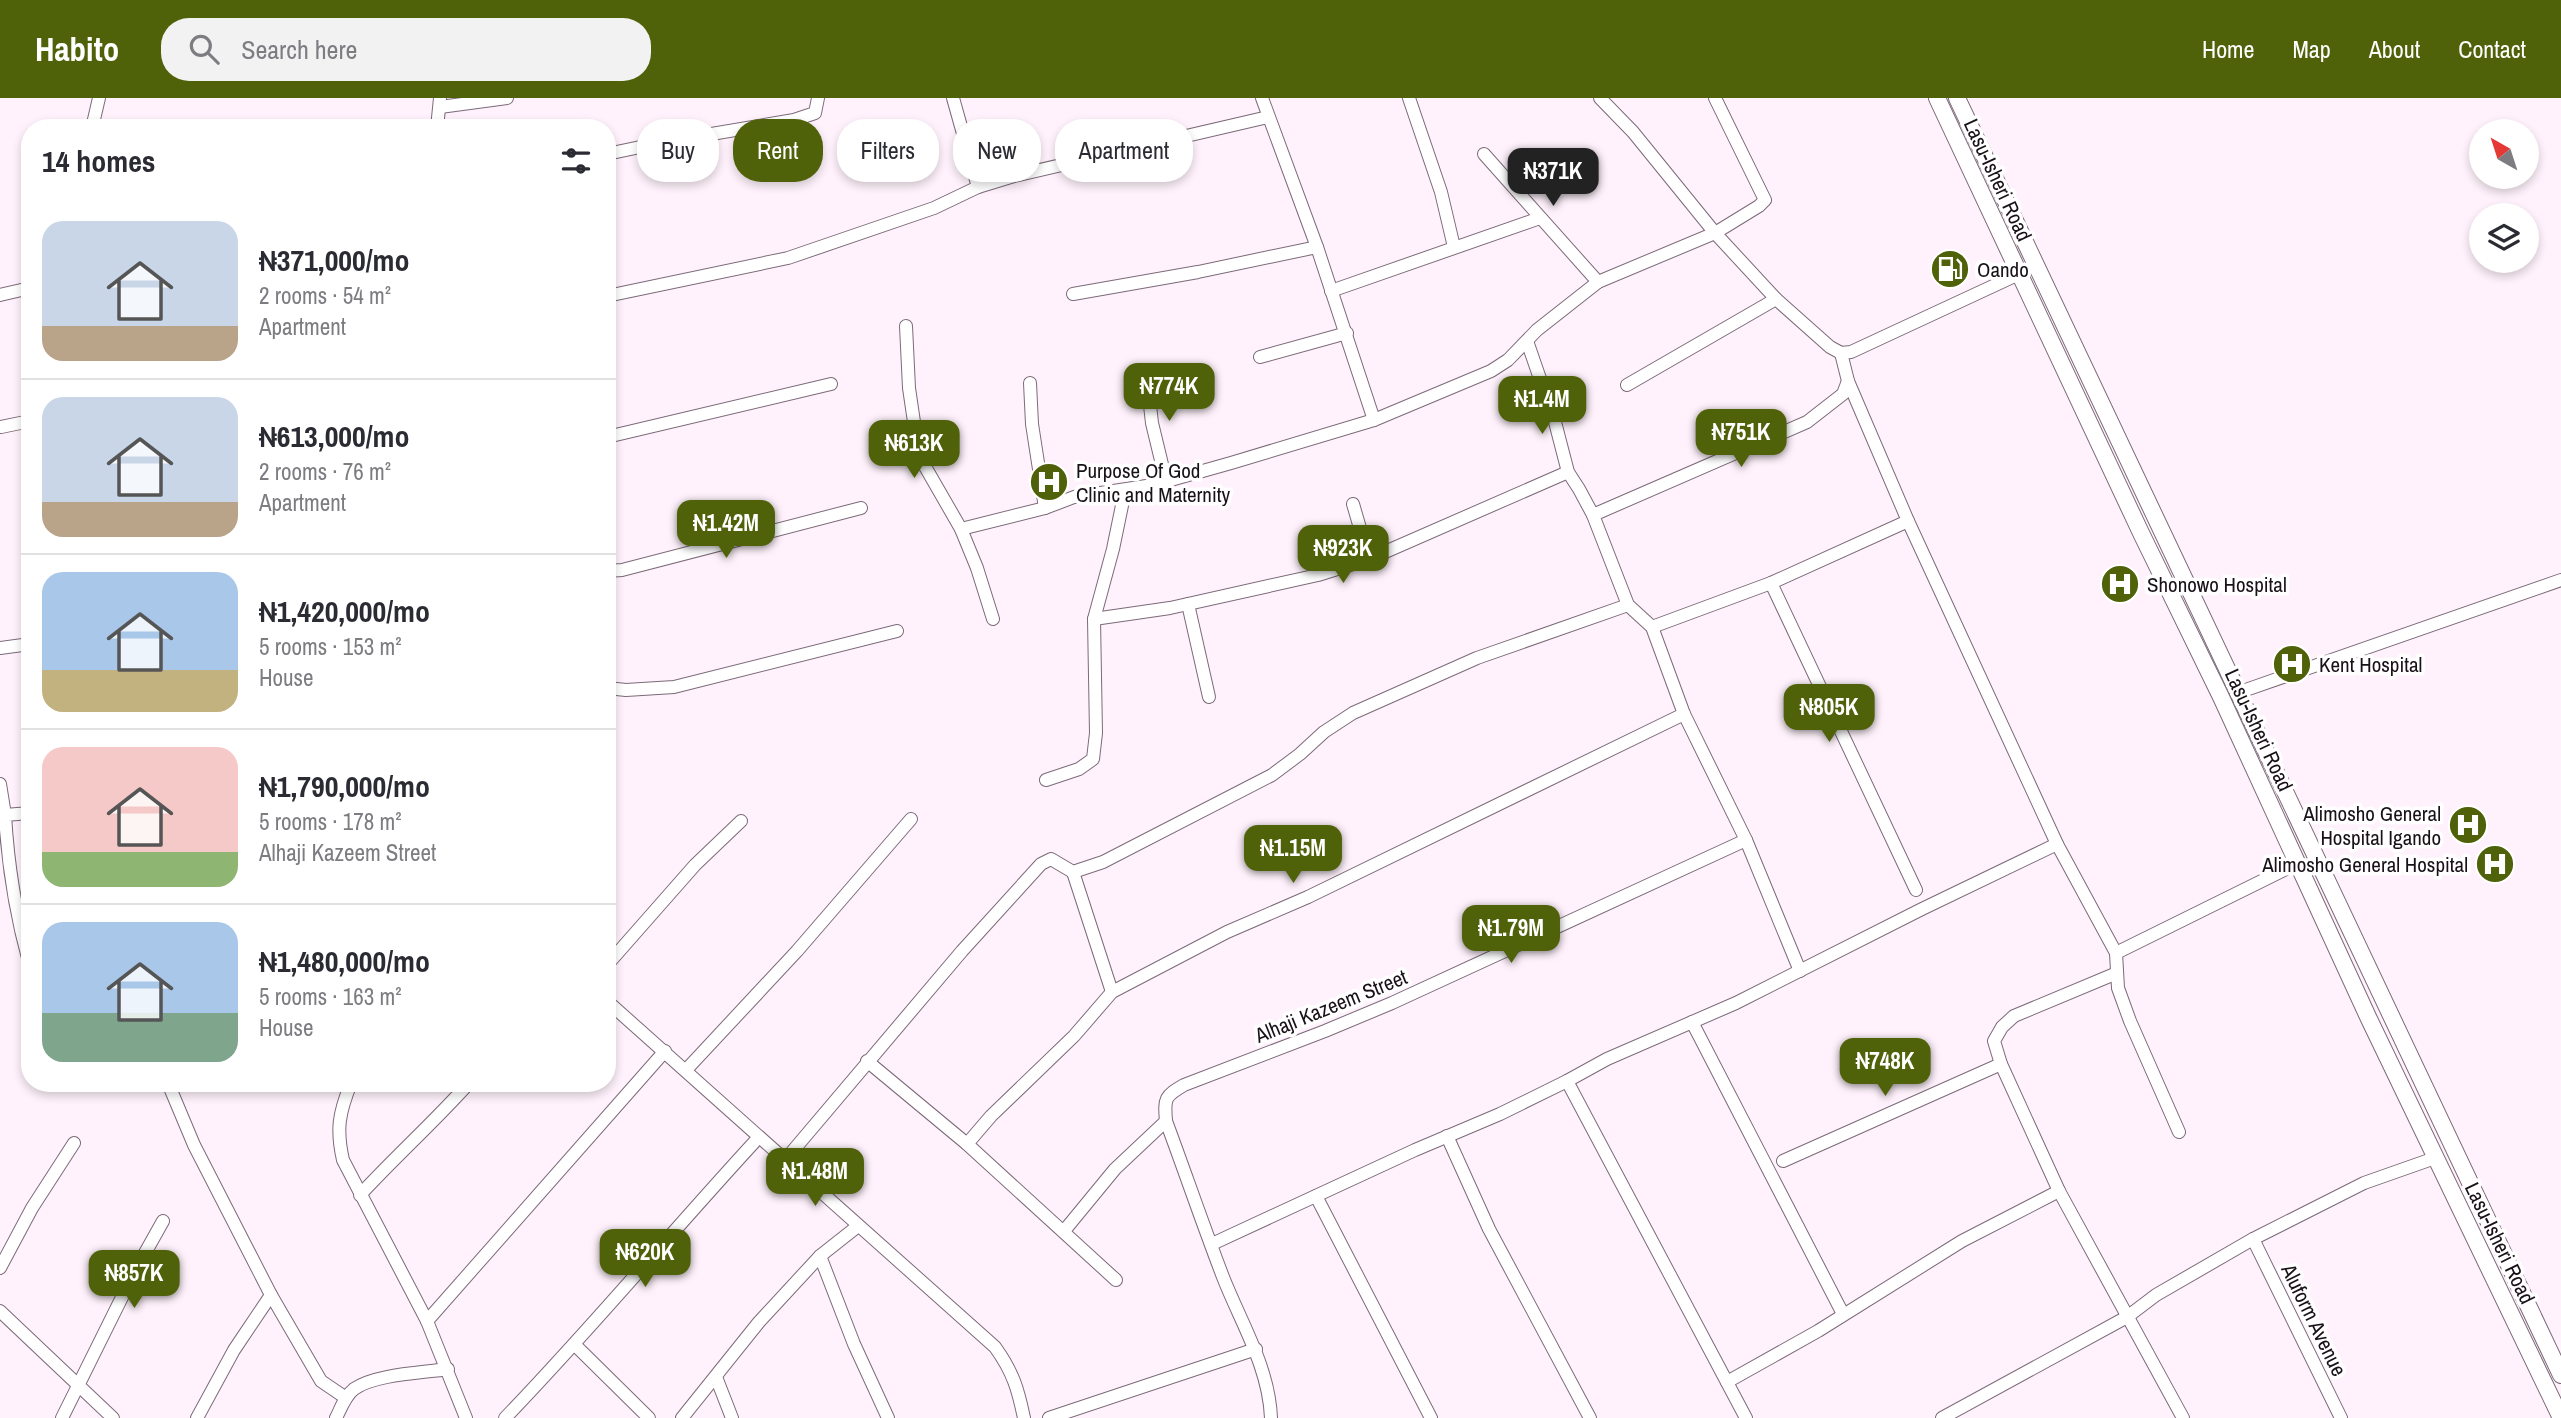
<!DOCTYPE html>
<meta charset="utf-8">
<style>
body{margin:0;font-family:"Archivo Narrow",sans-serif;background:#f2f2f3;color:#2b2b33;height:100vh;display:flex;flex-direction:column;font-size:26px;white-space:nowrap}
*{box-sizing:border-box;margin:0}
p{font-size:23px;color:#7c7c81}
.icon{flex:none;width:38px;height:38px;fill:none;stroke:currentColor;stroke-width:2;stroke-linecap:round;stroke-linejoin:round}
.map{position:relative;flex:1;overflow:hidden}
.side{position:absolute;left:21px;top:21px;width:595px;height:973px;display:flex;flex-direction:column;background:#fff;border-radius:28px;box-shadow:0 4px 10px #0003}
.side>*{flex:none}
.hud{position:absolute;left:637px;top:21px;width:665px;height:63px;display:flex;gap:14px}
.needle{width:46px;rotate:321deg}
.fabs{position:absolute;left:2469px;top:21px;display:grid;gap:14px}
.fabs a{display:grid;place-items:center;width:70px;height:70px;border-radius:50%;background:#fff;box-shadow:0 4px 10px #0003;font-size:35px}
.price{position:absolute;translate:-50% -60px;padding:0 16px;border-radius:14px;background:#4f6109;color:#fff;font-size:23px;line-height:46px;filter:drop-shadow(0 2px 4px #0008)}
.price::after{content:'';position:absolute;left:50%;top:42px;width:21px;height:16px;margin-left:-10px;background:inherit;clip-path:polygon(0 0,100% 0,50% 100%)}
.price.on{background:#222;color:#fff}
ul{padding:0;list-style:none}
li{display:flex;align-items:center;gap:21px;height:175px;padding:0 21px}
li+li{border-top:2px solid #e1e1e2}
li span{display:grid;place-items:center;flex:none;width:196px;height:140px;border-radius:21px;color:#555}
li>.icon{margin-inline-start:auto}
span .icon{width:84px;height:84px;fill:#fffc;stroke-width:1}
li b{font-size:30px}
h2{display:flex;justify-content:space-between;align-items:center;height:84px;padding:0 21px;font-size:30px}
.pill{padding:0 24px;border-radius:28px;background:#fff;box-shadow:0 4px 10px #0003;font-size:24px;line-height:63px}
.pill.on{background:#4f6109;color:#fff}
header{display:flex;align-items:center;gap:42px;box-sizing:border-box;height:98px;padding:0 35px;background:#4f6109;color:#fff}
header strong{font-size:33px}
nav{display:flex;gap:38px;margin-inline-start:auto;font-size:24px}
.search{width:490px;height:63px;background:#f2f2f3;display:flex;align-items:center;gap:18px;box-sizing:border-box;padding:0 24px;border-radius:28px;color:#7c7c81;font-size:26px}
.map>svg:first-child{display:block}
</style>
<header>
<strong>Habito</strong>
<div class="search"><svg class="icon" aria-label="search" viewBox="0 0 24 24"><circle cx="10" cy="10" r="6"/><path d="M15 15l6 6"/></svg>Search here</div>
<nav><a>Home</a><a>Map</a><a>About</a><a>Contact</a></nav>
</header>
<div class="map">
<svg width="2561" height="1320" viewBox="0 0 2561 1320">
<rect width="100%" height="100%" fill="#fff2fc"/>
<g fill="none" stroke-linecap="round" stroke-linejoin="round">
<g stroke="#7c6a79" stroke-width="14">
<g id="minor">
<polyline points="953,0 978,89"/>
<polyline points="1262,0 1317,149 1374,322"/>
<polyline points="1409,0 1441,94 1454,149"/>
<polyline points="1600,0 1633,34 1715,135 1776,201 1830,249 1841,255 1851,254 2019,176"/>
<polyline points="440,9 507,0"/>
<polyline points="92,30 99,0"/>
<polyline points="437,30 440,0"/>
<polyline points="607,56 664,44 794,22 815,15 818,0"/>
<polyline points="1484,56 1598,184"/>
<polyline points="1331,193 1540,120"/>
<polyline points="1073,196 1198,174 1317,149"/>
<polyline points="0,197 30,190"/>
<polyline points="607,198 788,160 934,110 978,89 1014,78 1268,19"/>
<polyline points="906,228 909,290 919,358 961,431 977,470 993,521"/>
<polyline points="1527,243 1555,324 1568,374 1579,391 1593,417 1628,507 1652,529 1684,616 1746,742"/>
<polyline points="1841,255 1848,283 1908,423 2057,746 2116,855 2118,890 2130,923 2179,1034"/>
<polyline points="1260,259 1347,235"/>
<polyline points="1146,272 1152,325 1166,383"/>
<polyline points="1030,285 1032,326 1045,410"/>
<polyline points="1627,287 1776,201"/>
<polyline points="1,329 30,323"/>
<polyline points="607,339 831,286"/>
<polyline points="1353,406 1369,461"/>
<polyline points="1593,417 1807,324 1843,296 1848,283"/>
<polyline points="961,431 1045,410 1074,399 1153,387 1231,365 1374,322 1491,273 1508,262 1537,232 1598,184 1715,135 1759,108 1765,102 1715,0"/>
<polyline points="607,473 622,472 861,410"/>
<polyline points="1771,485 1916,792"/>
<polyline points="1188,506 1209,599"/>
<polyline points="1094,521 1170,510 1318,477 1369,461 1568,374"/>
<polyline points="1652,529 1771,485 1908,423"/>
<polyline points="0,550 30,546"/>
<polyline points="607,590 626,592 674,589 897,533"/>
<polyline points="2237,595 2561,482"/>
<polyline points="1046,682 1079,671 1093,661 1096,635 1094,521 1113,451 1125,393"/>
<polyline points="0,686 5,717 0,718"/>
<polyline points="1073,774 1112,894"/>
<polyline points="2116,855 2298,765"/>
<path d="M29,864c-14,-51 -21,-95 -24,-147l25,-2"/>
<polyline points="607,867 695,767 741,723"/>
<polyline points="2117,875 2014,918 2002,929 1994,943 2001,966 2059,1093 2183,1320"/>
<path d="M607,903l388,346c18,25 23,42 29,71"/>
<polyline points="1692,924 1843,1216"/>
<polyline points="867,963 967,1046 1116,1182"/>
<polyline points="686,972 797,853 911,721"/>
<polyline points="1567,983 1746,1320"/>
<polyline points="168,985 194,1047 271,1197"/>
<path d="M351,985c-12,30 -15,46 -8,77l84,161 39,97"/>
<polyline points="1447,1038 1489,1131 1590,1320"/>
<polyline points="967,1046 991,1018 1074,938 1112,894 1227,834 1308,799 1684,616"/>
<polyline points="786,1061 962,853 1041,766 1051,761 1073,774 1103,764 1272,677 1300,656 1324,634 1353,615 1477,560 1628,507"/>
<polyline points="1783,1063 2001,966"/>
<path d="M360,1097c35,-38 74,-73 109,-112"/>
<polyline points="1316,1098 1431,1320"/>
<polyline points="1064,1133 1115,1071 1166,1023"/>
<polyline points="2253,1141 2341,1320"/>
<polyline points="1212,1146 1415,1052 1500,1016 1567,983 1607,961 1736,905 1922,811 2057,746"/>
<polyline points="820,1158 854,1246 888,1320"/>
<polyline points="0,1170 32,1110 74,1045"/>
<polyline points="0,1213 113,1320"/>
<polyline points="427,1223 665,953"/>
<polyline points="575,1247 649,1320"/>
<polyline points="716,1279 732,1320"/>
<polyline points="1727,1284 1818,1233 1962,1143 2059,1093"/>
<polyline points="62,1320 135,1173 163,1123"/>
<polyline points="197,1320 234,1252 271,1197 321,1283 346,1300"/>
<path d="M336,1320c5,-10 9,-22 18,-29 21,-15 68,-16 94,-20"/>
<path d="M505,1320c88,-91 168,-188 254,-281"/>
<polyline points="682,1320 759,1224 820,1158 858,1128"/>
<polyline points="1049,1320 1256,1251"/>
<path d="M1271,1320c-2,-51 -30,-95 -48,-141 -20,-52 -38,-105 -57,-156 -2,-23 -1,-25 18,-36l141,-54 67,-28 354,-163 54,131"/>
<polyline points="1942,1320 2127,1219 2156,1197 2253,1141 2364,1085 2435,1060"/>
</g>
</g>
<g stroke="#7c6a79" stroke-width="18">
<g id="major">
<polyline points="1937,0 2141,435 2221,599 2369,921 2561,1320"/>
<polyline points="1957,0 2561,1277"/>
</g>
</g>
<use href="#minor" stroke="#fff" stroke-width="12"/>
<use href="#major" stroke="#fff" stroke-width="16"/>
</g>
<defs>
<g id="fuel-disc" transform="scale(2.0125)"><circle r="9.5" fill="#4f6109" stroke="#fff"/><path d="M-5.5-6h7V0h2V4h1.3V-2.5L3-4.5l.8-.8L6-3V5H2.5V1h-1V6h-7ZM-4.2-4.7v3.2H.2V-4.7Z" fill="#fff"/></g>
<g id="hospital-disc" transform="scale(2.0125)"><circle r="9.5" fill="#4f6109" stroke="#fff"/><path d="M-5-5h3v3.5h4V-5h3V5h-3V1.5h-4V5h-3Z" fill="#fff"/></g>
</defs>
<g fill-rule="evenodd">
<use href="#fuel-disc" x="1950" y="171"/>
<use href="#hospital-disc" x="1049" y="384"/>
<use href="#hospital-disc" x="2120" y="486"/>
<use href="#hospital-disc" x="2292" y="566"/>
<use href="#hospital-disc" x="2468" y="727"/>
<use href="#hospital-disc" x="2495" y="766"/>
</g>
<g text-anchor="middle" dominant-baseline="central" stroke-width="7" stroke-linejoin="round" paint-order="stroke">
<g font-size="21" fill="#181117" stroke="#fff">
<text transform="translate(1998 82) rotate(65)">Lasu-Isheri Road</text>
<text transform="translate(2259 632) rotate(65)">Lasu-Isheri Road</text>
<text transform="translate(1331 908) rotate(-22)">Alhaji Kazeem Street</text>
<text transform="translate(2500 1145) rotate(64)">Lasu-Isheri Road</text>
<text transform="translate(2314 1222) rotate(64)">Aluform Avenue</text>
</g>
<g font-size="21" fill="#181117" stroke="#fff" text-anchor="start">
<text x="1977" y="171">Oando</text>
<text x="1076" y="372">Purpose Of God<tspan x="1076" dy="24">Clinic and Maternity</tspan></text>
<text x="2147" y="486">Shonowo Hospital</text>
<text x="2319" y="566">Kent Hospital</text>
<text x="2441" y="715" text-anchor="end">Alimosho General<tspan x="2441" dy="24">Hospital Igando</tspan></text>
<text x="2468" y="766" text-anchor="end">Alimosho General Hospital</text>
</g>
</g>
</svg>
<div class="fabs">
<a><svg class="needle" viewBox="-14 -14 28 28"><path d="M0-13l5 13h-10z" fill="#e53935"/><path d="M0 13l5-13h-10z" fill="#7c7c81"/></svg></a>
<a><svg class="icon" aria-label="layers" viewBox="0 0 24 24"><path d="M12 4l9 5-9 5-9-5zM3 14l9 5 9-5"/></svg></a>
</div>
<b class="price on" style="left:1553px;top:110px">₦371K</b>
<b class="price" style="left:1169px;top:325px">₦774K</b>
<b class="price" style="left:1542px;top:338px">₦1.4M</b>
<b class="price" style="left:1741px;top:371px">₦751K</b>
<b class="price" style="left:914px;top:382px">₦613K</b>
<b class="price" style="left:726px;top:462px">₦1.42M</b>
<b class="price" style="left:1343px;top:487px">₦923K</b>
<b class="price" style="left:1829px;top:646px">₦805K</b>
<b class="price" style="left:1293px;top:787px">₦1.15M</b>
<b class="price" style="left:1511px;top:867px">₦1.79M</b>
<b class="price" style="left:1885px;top:1000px">₦748K</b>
<b class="price" style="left:815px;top:1110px">₦1.48M</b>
<b class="price" style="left:645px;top:1191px">₦620K</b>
<b class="price" style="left:134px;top:1212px">₦857K</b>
<div class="hud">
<a class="pill">Buy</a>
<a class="pill on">Rent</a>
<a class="pill">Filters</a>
<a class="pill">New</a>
<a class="pill">Apartment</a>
</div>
<section class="side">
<h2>14 homes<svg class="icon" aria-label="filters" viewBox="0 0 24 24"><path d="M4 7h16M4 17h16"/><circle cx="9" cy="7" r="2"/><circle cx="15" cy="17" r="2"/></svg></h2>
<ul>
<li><span style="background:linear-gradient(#c9d6e8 75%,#b9a48a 0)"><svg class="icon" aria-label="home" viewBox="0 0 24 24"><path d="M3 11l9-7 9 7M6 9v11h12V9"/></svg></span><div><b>₦371,000/mo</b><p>2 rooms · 54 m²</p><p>Apartment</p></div></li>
<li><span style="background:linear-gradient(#c9d6e8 75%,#b9a48a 0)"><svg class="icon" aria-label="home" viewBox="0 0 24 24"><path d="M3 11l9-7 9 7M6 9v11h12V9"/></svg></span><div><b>₦613,000/mo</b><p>2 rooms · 76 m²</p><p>Apartment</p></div></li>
<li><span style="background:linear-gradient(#a9c7e8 70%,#c2b280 0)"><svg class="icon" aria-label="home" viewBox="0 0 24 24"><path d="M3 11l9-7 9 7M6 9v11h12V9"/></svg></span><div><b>₦1,420,000/mo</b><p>5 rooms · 153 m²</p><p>House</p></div></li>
<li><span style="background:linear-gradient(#f6c9c9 75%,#8fb573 0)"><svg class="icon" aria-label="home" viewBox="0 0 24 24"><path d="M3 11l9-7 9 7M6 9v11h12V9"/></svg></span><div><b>₦1,790,000/mo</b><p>5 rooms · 178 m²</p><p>Alhaji Kazeem Street</p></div></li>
<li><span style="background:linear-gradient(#a9c7e8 65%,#7fa58c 0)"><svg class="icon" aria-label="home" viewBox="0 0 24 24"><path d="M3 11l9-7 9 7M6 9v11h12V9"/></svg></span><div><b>₦1,480,000/mo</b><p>5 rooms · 163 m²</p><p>House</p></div></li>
</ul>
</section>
</div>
